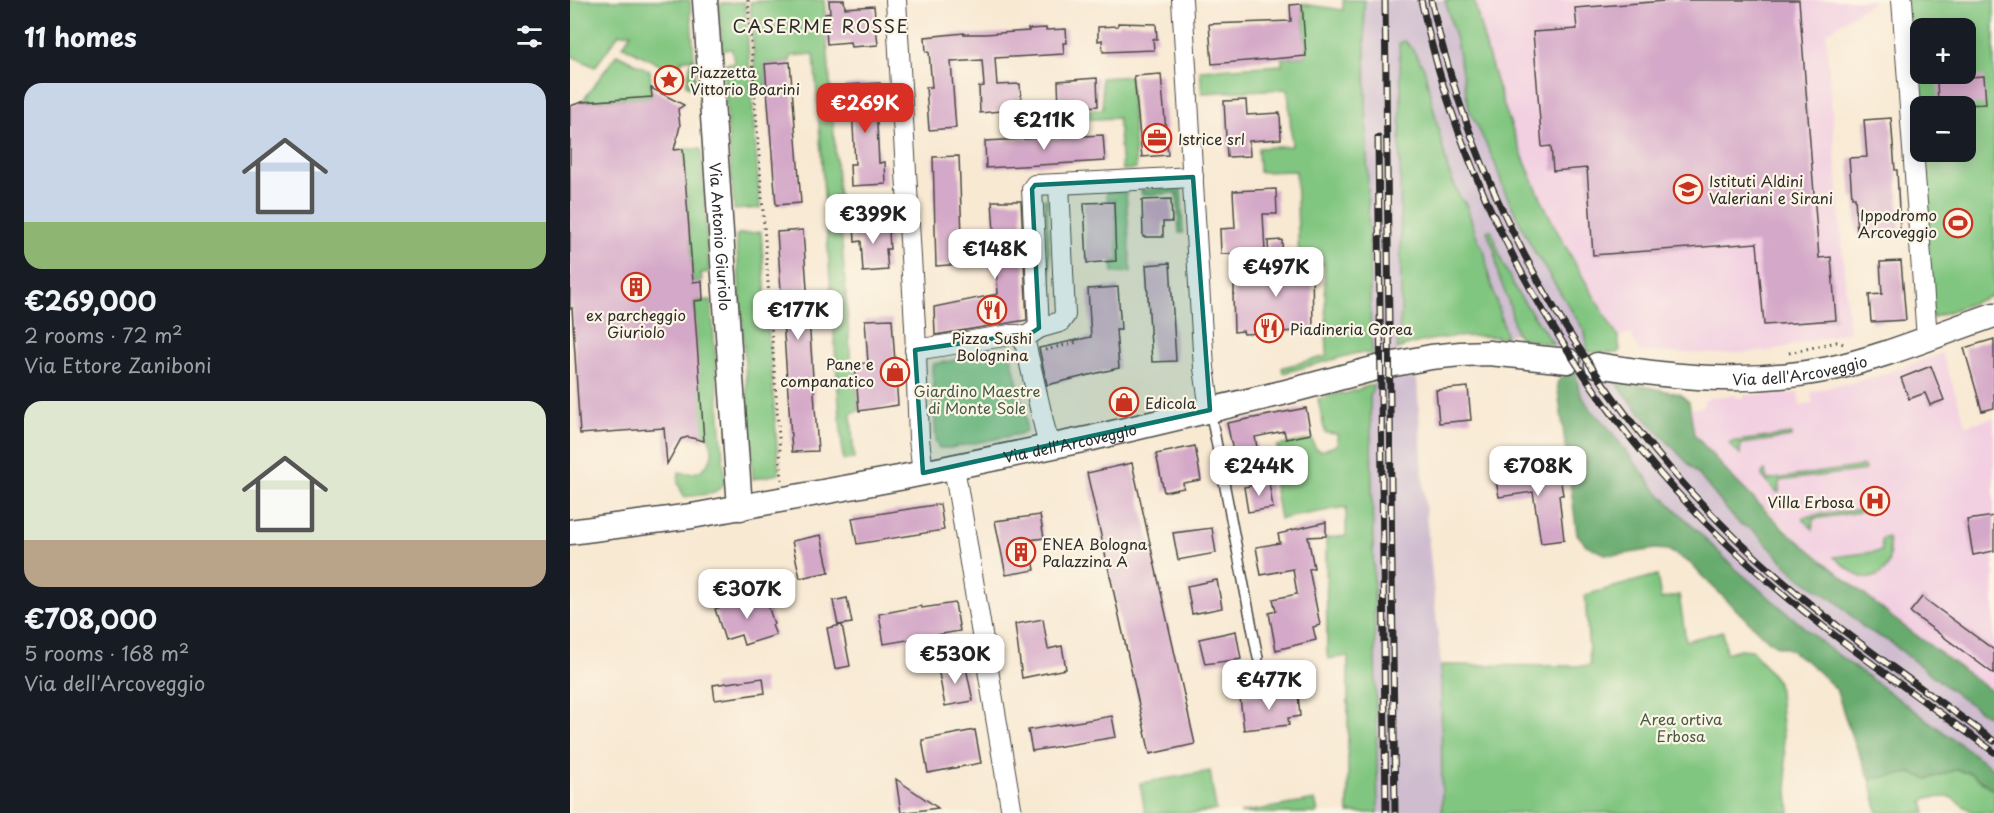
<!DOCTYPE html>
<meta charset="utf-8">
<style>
body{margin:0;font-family:"Playpen Sans",sans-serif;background:#20242c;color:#f1f3f6;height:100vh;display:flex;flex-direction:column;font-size:22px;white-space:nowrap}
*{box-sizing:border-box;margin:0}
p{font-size:20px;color:#9ea1a6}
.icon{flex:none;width:33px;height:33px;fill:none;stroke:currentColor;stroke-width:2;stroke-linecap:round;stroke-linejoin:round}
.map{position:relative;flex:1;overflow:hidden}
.drawer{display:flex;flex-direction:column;background:#171b24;width:570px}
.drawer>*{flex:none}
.buttons{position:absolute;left:1340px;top:18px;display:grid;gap:12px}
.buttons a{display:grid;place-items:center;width:66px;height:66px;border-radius:12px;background:#171b24;box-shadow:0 3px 15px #0003;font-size:30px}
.price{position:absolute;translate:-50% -51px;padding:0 14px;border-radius:12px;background:#fff;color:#222;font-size:20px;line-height:39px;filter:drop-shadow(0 2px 3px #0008)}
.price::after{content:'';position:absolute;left:50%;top:36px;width:18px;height:14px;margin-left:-9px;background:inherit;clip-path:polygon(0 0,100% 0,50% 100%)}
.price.current{background:#d93025;color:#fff}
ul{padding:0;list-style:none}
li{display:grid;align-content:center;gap:12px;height:318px;padding:0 24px}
li span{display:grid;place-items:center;height:186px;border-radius:18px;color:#555}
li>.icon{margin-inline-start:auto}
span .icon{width:108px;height:108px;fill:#fffc;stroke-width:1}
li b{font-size:26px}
h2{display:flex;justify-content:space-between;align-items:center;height:72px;padding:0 24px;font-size:26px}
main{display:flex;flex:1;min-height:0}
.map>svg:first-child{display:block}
</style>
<main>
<section class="drawer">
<h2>11 homes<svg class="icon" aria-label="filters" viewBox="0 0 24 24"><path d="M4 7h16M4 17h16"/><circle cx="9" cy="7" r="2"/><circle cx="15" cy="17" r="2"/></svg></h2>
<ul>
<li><span style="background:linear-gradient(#c9d6e8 75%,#8fb573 0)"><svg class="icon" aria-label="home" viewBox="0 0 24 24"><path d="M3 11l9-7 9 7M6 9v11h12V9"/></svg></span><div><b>€269,000</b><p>2 rooms · 72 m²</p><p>Via Ettore Zaniboni</p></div></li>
<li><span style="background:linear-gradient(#dfe7d0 75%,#b9a48a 0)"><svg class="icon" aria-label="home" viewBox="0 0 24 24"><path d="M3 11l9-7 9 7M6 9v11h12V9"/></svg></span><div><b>€708,000</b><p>5 rooms · 168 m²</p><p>Via dell'Arcoveggio</p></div></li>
</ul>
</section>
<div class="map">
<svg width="1424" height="813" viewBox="0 0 1424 813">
<rect width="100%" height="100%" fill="#fcf5e5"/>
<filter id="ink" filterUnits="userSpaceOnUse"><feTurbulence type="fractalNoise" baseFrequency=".0167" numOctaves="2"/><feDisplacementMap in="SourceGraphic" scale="12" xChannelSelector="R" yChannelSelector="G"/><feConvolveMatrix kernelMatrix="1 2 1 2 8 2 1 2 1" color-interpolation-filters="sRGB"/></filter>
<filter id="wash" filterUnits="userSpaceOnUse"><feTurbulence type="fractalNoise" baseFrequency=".008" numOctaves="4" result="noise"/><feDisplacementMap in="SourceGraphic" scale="24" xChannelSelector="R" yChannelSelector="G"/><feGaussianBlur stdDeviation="1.35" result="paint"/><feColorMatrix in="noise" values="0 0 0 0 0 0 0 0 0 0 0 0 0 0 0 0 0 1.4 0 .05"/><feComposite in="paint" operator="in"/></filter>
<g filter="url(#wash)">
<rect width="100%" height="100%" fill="#f8e9d3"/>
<g fill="#f2cfe1">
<polygon points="904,0 1305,0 1256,33 1279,332 1199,351 1152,354 1069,352 1061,334 1048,337 978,213 957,165 934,103 913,39"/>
<polygon points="1372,353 1396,425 1424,418 1424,693 1323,618 1239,550 1158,473 1140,454 1122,429 1120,409 1133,407 1134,402 1139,398 1166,395 1167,398 1174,398 1174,395 1228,393 1230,406 1243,404 1241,392 1311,375"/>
</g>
<polygon fill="#cfbdcf" points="773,0 904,0 913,39 934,103 957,165 978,213 1048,337 1050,350 1047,353 1019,353 1036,378 1110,394 1119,402 1124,434 1158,473 1214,529 1323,618 1424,693 1424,790 1349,737 1266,689 1239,663 1217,648 1192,635 1132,576 1120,563 1098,550 1086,549 987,383 990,377 995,375 1006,373 989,347 950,338 946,333 935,337 902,336 870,339 843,343 827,349 828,377 847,379 854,494 871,665 872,813 778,813 777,733 779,454 804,384 803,354 787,353 781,343"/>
<g fill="#81c680" stroke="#567856" stroke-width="1.5" fill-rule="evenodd">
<polygon points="0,0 120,0 126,89 116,85 122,58 112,60 109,75 53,46 61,33 49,34 25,67 0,55"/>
<polygon points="203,0 254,0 281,364 285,364 289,411 281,413 284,459 273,460 244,54 221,56 220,62 195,64 197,87 186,88 180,2"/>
<polygon points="773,0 794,0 801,340 803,354 787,353 713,373 712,368 714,367 757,356 754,264 729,265 726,171 689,172 688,148 722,146 718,89 632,93 630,70 712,65 712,58 736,56 732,4 773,10"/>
<path d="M875,0h29c17,73 41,146 74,213 21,43 46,83 70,124l2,13 -3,3 -29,-1 -3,-20 -51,-81 -30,-61 -9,-27 -26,-54 -13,-68z"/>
<path d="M1330,0h94v295l-62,23zM1350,28h45v46h-45zM1350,106h45v46h-45z"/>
<polygon points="175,2 190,208 164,210 153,64 164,63 162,49 152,50 149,7 152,3"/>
<path d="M834,41c10,6 13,18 20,27l24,102 12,28 6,6 10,31 9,18 3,20 18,62 -1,2c-37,-2 -74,-1 -108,12l4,-36 -1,-175 1,-47 -2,-47z"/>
<polygon points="47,54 80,71 82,97 12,102"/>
<polygon points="560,76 566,169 552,170 548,118 482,121 481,112 533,109 531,78"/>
<polygon points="113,149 131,149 139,272 131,273 132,281 123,282"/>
<polygon points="611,188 613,233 609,233 607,193 572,195 571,190"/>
<polygon points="556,191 561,272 543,273 542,261 548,261 545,200 537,200 536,192"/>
<polygon points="474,199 477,199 482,310 480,310"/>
<polygon points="921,230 933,264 947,292 984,345 950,338 946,333 939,303 928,274 925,252 917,231"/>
<polygon points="191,232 209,474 183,479 166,236 168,234"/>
<path d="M141,300l14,182c-7,14 -27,13 -41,15l-6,-14 1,-11c28,8 45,-22 23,-41l-8,-130z"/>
<polygon points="437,350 440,352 456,418 456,430 454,433 380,448 369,448 366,442 362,366 364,364"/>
<polygon points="804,384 800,397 801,432 808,813 778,813 778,656 758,659 757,652 756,538 776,536 776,507 710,519 701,469 711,467 707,446 742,439 745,448 751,451 767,445 767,434 756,433 754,428 748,399 771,393 775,394"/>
<polygon points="1221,434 1221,437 1171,444 1170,454 1160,445 1160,442"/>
<polygon points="1294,466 1295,470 1209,481 1209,492 1206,492 1192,476 1192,473 1195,470 1197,480"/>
<polygon points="1291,509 1292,512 1243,519 1243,529 1233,520 1233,517"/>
<path d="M1318,537c2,15 5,32 -12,39 -4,2 -10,3 -14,1 -10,-3 -20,-14 -28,-20l48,-6 -1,-12z"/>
<polygon points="1087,575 1091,599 1109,595 1116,641 1153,631 1156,653 1170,649 1182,650 1208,682 1220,813 872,813 871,665 1020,666 1015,595"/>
<polygon points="1385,770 1400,773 1424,790 1424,813 1404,813 1380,797 1356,798 1353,802 1356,813 1308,813 1300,779 1341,773 1358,779"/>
<polygon points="640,771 646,810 627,813 575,813 570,783"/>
<polygon points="745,800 748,813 670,813"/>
</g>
<g fill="#68ab6e" stroke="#4a6b4c" stroke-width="1.5">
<path d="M1006,373l3,18 11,18 17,17 48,63 82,81 89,76 168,123v21l-24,-17 -15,-3 -27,9 -17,-6 -41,6 -20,-47 -14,-43 -27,-26 -22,-15 -12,-3 -13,-10 -60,-59 -12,-13 -22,-13 -13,-1 -37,6 -13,-1 -19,-9 -9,-11 -20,-151c5,-9 11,-9 19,-10z"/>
<polygon points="1046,380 1110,394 1119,402 1124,434 1158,473 1214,529 1323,618 1424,693 1424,720 1388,696 1320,642 1294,628 1268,603 1225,574 1184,531 1170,524 1162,516 1128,474 1070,413 1048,385"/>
</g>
<g id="blocks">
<g fill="#d4a8c8">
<polygon points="259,0 274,0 275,8 304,6 308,45 281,47 280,42 257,44 255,14 260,13"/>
<polygon points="1108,0 1229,0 1249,258 1261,257 1266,320 1194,325 1187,243 1023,255 1017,168 983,171 981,146 972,147 963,32 1007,29 1005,8"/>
<polygon points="732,4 736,56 642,64 639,24 721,21 720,5"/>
<polygon points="548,23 586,24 587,39 583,39 584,50 533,52 532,40 528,41 528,27 548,26"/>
<polygon points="476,28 476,30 496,29 497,43 493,43 494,54 425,58 427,85 450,84 452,109 410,113 409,87 414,86 412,60 381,62 386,128 359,130 356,87 362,87 359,52 356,52 355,37 394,33 394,34 415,34 459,31 458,29"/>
<polygon points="220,62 231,203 206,205 195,64"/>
<polygon points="591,74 598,155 572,157 564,76"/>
<polygon points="1414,76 1416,104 1368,106 1367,79"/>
<polygon points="527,78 528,106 489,109 488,81"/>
<polygon points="310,83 311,105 306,105 309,163 315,162 316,184 281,186 280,164 285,164 282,107 276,107 275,85"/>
<polygon points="81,88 114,105 108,109 110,126 104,150 113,149 123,282 132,281 133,300 124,301 134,441 118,437 111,439 97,464 94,428 10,434 2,308 0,309 0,106 12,102 82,97"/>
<polygon points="676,100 677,115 710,113 711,139 679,141 680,156 657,157 654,101"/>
<polygon points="1321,118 1325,170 1327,170 1330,231 1287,234 1285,197 1282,197 1279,158 1297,157 1294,120"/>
<polygon points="533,135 535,161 416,168 415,141"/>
<polygon points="389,156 393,264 366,266 363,157"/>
<polygon points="706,189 707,214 693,214 695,252 651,254 650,229 665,228 663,191"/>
<polygon points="601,199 602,222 593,222 593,237 573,237 572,200"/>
<polygon points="422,201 451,201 457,320 365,335 364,307 428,294"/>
<polygon points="544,202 546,261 517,263 514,203"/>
<polygon points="315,221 316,231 319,231 320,249 316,249 318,270 293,272 291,241 285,242 284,223"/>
<polygon points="233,230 248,451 222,452 207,232"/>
<polygon points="712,240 713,266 742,264 743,330 674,334 673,331 664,332 663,294 664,294 664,283 700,280 698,241"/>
<polygon points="1331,261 1336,320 1301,322 1299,295 1312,294 1310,262"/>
<polygon points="600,263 606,361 582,362 576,265"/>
<polygon points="548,287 551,330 546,330 549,368 477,385 469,348 521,337 518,289"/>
<polygon points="322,319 328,405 289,411 285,364 298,363 295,320"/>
<polygon points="1424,339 1424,408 1412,411 1394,348"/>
<polygon points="1361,366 1374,400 1360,405 1355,393 1339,399 1331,378"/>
<polygon points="898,387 901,420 869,423 866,390"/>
<polygon points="736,408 741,434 716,439 714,431 685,437 688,452 664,456 657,423"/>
<polygon points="625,446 631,480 613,483 614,488 594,492 586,454"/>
<polygon points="562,463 625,744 580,754 517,473"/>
<polygon points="988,464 993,495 989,495 994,540 971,543 963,492 929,497 925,475"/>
<polygon points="699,482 703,508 678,512 674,487"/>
<polygon points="370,504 374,530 287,544 282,518"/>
<polygon points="470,515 474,538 460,540 465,570 436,575 425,521"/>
<polygon points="1424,516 1424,551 1403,555 1397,520"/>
<polygon points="756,522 756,536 738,537 744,568 739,569 750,625 743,627 746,640 706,650 699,613 706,611 703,599 727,594 723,569 691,575 686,547 710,543 708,534 717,532 717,531"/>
<polygon points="642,528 646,553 608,560 603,533"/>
<polygon points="251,535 259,572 230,578 222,541"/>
<polygon points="647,580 652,608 622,614 617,586"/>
<polygon points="194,593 204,624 202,625 206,635 174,645 171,635 155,640 145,609"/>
<polygon points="1352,597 1424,650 1424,674 1340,612"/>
<polygon points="277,598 282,623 268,625 263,601"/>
<polygon points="385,603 390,631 314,644 309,614 351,606 352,608"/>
<polygon points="473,619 478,649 492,646 496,669 452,678 445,624"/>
<polygon points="272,625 280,666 265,669 257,628"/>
<polygon points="666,631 671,659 635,664 629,639"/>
<polygon points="395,663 403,701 375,706 368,668"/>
<polygon points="193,678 195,693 145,700 143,685"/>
<polygon points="694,694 694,698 728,694 730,716 718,718 719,725 674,730 670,698"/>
<polygon points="542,716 546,737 462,751 458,730"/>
<polygon points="405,730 411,763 358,773 352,740"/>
<polygon points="326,779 368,808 331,813"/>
</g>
</g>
</g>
<g filter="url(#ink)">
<use href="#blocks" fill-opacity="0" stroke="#4a4844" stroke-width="1.5"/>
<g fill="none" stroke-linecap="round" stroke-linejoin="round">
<g stroke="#4a4844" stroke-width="12">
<polyline id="service" points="640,410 688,658"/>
</g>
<g stroke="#4a4844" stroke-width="22">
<g id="minor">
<polyline points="326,0 345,326 349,439 353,473"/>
<polyline points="612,0 634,368 640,410"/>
<polyline points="1332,0 1357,338"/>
<polyline points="469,328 462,189 465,185 489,184"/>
<polyline points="454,338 469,328 490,322 495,315 489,184 623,177"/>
<polyline points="454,338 479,447"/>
<polyline points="345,350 441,335 448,335 454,338"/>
<polyline points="384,467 442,813"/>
</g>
</g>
<g stroke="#4a4844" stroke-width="27">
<g id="tertiary">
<path id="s1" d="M135,0l35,508"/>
<path id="s2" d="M1027,365c80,13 152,20 232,4 56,-12 111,-36 165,-54"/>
<path id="s3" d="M0,532l122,-16 207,-38 193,-40 190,-45 102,-27 47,-9 30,-3 28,-1 79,8"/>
</g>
</g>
<g stroke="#4a4844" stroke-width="3" stroke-dasharray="1.5 4.5" stroke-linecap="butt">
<polyline points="178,0 212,480"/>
<polyline points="475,350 508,342 508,339"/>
<polyline points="1219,353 1266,342 1274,344"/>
</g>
<use href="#service" stroke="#fff" stroke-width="9"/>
<use href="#minor" stroke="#fff" stroke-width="20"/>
<use href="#tertiary" stroke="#fff" stroke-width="24"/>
<g stroke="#2b2b2b" stroke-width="7">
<g id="rail">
<polyline points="815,0 825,813"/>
<path d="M851,0c46,215 166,418 329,565 76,69 162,127 244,187"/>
<path d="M861,0c50,224 176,428 349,579 67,58 142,109 214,162"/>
<polyline points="808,138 816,813"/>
</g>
</g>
<use href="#rail" stroke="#fcf5e5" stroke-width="4.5" stroke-dasharray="14" stroke-linecap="butt"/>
</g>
</g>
<path fill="#0f766e" fill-opacity="0.2" stroke="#0f766e" stroke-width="4.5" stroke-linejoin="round" d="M623,177l17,233 -287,63 -8,-123 103,-15 6,3 15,-10 -7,-139 3,-4z"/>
<defs>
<g id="sight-ring" transform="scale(1.5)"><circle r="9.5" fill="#fcf5e5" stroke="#c8321e" stroke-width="1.5"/><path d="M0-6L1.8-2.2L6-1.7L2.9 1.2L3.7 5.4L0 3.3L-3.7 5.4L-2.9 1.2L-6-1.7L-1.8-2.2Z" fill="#c8321e"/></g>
<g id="office-ring" transform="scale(1.5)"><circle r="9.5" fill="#fcf5e5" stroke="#c8321e" stroke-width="1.5"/><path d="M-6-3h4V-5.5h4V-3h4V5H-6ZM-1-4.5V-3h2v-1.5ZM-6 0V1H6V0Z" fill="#c8321e"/></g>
<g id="school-ring" transform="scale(1.5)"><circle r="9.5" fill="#fcf5e5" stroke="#c8321e" stroke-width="1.5"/><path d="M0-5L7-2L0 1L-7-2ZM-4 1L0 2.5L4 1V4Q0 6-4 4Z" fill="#c8321e"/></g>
<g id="stadium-ring" transform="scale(1.5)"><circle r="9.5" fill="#fcf5e5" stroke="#c8321e" stroke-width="1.5"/><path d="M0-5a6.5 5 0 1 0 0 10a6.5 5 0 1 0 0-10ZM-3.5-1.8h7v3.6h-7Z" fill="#c8321e"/></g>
<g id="building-ring" transform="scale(1.5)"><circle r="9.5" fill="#fcf5e5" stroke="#c8321e" stroke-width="1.5"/><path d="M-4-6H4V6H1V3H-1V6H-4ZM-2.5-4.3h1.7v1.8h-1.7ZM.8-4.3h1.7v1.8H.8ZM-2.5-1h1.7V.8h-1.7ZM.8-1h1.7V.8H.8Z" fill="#c8321e"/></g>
<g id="restaurant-ring" transform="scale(1.5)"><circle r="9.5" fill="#fcf5e5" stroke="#c8321e" stroke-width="1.5"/><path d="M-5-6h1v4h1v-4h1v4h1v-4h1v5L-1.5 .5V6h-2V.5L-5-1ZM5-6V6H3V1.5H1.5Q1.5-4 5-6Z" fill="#c8321e"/></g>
<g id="shop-ring" transform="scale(1.5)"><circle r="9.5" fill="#fcf5e5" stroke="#c8321e" stroke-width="1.5"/><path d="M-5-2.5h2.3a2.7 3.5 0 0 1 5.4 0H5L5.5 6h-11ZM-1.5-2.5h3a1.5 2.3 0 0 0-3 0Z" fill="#c8321e"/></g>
<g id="hospital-ring" transform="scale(1.5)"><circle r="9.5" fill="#fcf5e5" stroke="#c8321e" stroke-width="1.5"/><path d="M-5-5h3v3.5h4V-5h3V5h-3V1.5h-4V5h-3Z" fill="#c8321e"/></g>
</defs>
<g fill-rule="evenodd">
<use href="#sight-ring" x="99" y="80"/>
<use href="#office-ring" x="587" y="138"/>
<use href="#school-ring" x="1118" y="189"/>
<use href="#stadium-ring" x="1388" y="223"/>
<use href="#building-ring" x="66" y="287"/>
<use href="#restaurant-ring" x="422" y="310"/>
<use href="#restaurant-ring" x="699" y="328"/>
<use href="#shop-ring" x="325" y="372"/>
<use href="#shop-ring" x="554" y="402"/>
<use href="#hospital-ring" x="1305" y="501"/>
<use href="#building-ring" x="451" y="552"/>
</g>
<g text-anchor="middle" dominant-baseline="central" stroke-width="4.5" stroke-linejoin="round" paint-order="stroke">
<g font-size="15" fill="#2b2b2b" stroke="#fcf5e5" text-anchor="start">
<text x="120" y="71">Piazzetta<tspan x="120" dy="17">Vittorio Boarini</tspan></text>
<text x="608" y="138">Istrice srl</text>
<text x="1139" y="180">Istituti Aldini<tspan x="1139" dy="17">Valeriani e Sirani</tspan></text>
<text x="1367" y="214" text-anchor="end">Ippodromo<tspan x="1367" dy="17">Arcoveggio</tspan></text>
<text x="66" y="314" text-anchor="middle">ex parcheggio<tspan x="66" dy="17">Giuriolo</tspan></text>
<text x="720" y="328">Piadineria Gorea</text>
<text x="422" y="337" text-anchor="middle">Pizza Sushi<tspan x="422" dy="17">Bolognina</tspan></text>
<text x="304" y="363" text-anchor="end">Pane e<tspan x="304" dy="17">companatico</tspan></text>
<text x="575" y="402">Edicola</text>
<text x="1284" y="501" text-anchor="end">Villa Erbosa</text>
<text x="472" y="543">ENEA Bologna<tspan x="472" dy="17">Palazzina A</tspan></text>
</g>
<g font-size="15" fill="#2b2b2b" stroke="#fcf5e5">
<text stroke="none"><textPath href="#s1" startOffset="237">Via Antonio Giuriolo</textPath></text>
<text stroke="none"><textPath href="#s2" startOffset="204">Via dell'Arcoveggio</textPath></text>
<text stroke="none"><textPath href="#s3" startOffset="508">Via dell'Arcoveggio</textPath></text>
</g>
<g font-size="15" fill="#455a44" stroke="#fcf5e5">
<text x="407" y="390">Giardino Maestre<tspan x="407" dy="17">di Monte Sole</tspan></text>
<text x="1111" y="718">Area ortiva<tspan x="1111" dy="17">Erbosa</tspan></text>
</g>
<g font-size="18" letter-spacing="1.5" fill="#2b2b2b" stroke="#fcf5e5">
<text x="251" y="25">CASERME ROSSE</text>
</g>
</g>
</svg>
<div class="buttons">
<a>+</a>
<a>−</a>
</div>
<b class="price current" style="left:295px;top:134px">€269K</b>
<b class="price" style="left:474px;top:151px">€211K</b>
<b class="price" style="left:303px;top:245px">€399K</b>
<b class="price" style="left:425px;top:280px">€148K</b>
<b class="price" style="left:706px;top:298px">€497K</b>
<b class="price" style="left:228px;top:341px">€177K</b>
<b class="price" style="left:689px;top:497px">€244K</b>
<b class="price" style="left:968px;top:497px">€708K</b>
<b class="price" style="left:177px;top:620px">€307K</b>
<b class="price" style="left:385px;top:685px">€530K</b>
<b class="price" style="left:699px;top:711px">€477K</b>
</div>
</main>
